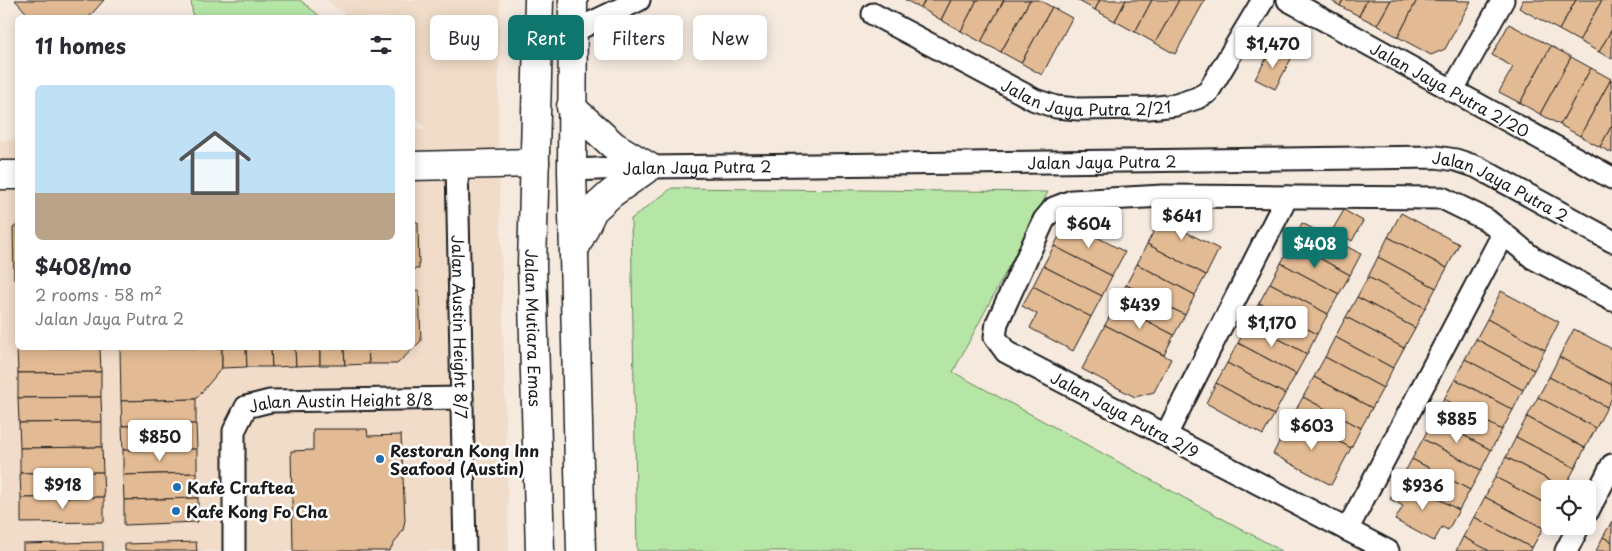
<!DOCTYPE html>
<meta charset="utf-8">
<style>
body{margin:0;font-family:"Playpen Sans",sans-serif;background:#f7f7f7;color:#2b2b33;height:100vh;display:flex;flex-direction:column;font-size:19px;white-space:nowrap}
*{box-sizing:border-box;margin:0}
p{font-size:16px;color:#7c7c81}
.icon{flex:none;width:28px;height:28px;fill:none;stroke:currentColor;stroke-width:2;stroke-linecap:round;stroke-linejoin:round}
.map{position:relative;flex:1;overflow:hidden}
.panel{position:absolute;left:15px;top:15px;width:400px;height:335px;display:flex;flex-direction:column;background:#fff;border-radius:8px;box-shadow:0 2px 12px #0003}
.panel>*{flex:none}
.hud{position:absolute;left:430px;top:15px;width:475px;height:45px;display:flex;gap:10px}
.controls{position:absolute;left:1541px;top:480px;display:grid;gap:10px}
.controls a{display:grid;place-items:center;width:55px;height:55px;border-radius:8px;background:#fff;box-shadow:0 2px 12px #0003;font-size:25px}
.price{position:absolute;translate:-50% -42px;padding:0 11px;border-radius:5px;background:#fff;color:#222;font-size:16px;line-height:32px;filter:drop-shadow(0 1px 2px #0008)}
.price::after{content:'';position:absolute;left:50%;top:30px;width:15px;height:11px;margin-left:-8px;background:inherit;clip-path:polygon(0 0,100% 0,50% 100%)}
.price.selected{background:#0f766e;color:#fff}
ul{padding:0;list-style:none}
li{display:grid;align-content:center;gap:10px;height:265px;padding:0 20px}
li span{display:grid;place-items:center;height:155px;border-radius:8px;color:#555}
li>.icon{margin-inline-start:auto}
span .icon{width:90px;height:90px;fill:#fffc;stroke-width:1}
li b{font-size:21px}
h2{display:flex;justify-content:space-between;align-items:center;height:60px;padding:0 20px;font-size:21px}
.pill{padding:0 18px;border-radius:8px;background:#fff;box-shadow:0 2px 12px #0003;font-size:18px;line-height:45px}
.pill.selected{background:#0f766e;color:#fff}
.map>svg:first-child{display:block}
</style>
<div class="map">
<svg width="1612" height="551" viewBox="0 0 1612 551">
<rect width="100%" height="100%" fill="#f6eadf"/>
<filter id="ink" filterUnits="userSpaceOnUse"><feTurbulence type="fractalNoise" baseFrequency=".02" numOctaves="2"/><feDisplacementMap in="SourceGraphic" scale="10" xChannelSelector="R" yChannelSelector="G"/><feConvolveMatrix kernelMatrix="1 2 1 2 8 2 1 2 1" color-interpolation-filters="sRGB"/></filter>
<g filter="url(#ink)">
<polygon fill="#f0dcc8" points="326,0 500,0 498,128 509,551 0,551 0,141 17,140 18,348 412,348 413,130 426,129 413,116 412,18 350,17"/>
<g fill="#b6e6a5" stroke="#698160">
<polygon points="191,0 300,0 321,17 193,17"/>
<polygon points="672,188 1048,192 953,372 1282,551 637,551 631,219"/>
</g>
<g fill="#e2ba93" stroke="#1c1c1c">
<polygon points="15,0 104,0 88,18 31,18"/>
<polygon points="905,0 925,0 921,8"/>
<polygon points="925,0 951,0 941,20 921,8"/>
<polygon points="951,0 977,0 961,31 941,20"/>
<polygon points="977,0 1004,0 981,42 961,31"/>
<polygon points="1004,0 1030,0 1001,52 981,42"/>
<polygon points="1030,0 1039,0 1052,7 1021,63 1001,52"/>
<polygon points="1077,0 1100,0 1095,10"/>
<polygon points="1100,0 1126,0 1115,21 1095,10"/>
<polygon points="1126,0 1152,0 1135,32 1115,21"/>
<polygon points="1152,0 1179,0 1155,43 1135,32"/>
<polygon points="1179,0 1205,0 1175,54 1155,43"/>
<polygon points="1330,0 1343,0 1340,6"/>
<polygon points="1343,0 1367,0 1359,16 1340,6"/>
<polygon points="1367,0 1391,0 1377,25 1359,16"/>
<polygon points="1391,0 1417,0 1398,37 1377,25"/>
<polygon points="1417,0 1471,1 1445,49 1431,55 1398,37"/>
<polygon points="1523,0 1576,0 1559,30 1519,8"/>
<polygon points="1576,0 1602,0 1579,41 1559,30"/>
<polygon points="1602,0 1612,0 1612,29 1599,52 1579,41"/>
<polygon points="1052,7 1072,18 1042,75 1021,63"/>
<polygon points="1509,24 1551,46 1520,103 1499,92 1513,67 1492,55"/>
<polygon points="1612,29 1612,59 1599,52"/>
<polygon points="1551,46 1571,57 1540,114 1520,103"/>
<polygon points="1272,48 1291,59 1275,89 1255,79"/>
<polygon points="1571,57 1591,68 1560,125 1540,114"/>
<polygon points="1591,68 1611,79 1580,136 1560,125"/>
<polygon points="1611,79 1612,125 1600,147 1580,136"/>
<polygon points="1612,125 1612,153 1600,147"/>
<polygon points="1165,210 1197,210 1186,232 1219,249 1206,275 1147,244"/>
<polygon points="1344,210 1363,221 1352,241 1333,229"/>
<polygon points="1401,213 1459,244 1447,268 1388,237"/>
<polygon points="412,218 418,223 419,269 412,269"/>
<polygon points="1067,221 1125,252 1112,276 1054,246"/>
<polygon points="1302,223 1361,254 1350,275 1292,243"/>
<polygon points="18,224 18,279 14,279 13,228"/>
<polygon points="1388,237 1447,268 1436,288 1378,257"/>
<polygon points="1292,243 1350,275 1339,294 1281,263"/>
<polygon points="1147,244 1206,275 1195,295 1137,264"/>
<polygon points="1054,246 1112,276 1102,296 1043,266"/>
<polygon points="1378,257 1436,288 1425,308 1368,277"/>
<polygon points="1281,263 1339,294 1328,314 1270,283"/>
<polygon points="1137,264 1195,295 1185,315 1126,285"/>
<polygon points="1043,266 1102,296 1091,317 1033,286"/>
<polygon points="1368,277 1425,308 1415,328 1357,297"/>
<polygon points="1270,283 1328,314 1317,334 1259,303"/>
<polygon points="1126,285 1185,315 1174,335 1116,305"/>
<polygon points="1033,286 1091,317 1073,351 1030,328 1037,314 1022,306"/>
<polygon points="419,290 421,341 397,364 369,364 368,348 412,348 412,291"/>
<polygon points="1501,291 1559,322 1545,350 1487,319"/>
<polygon points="1357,297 1415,328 1404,348 1346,317"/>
<polygon points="1259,303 1317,334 1307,354 1249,323"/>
<polygon points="1116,305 1174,335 1164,355 1105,325"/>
<polygon points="1346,317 1404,348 1393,368 1335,337"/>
<polygon points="1487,319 1545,350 1534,370 1476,339"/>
<polygon points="1249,323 1307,354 1296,374 1238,343"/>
<polygon points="1105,325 1171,359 1154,392 1135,397 1082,369"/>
<polygon points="1574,329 1612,349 1612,385 1559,357"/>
<polygon points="1335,337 1393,368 1383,388 1325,357"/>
<polygon points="1476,339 1534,370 1523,390 1465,359"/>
<polygon points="1238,343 1296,374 1285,394 1227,363"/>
<polygon points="17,348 100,348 101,372 18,373"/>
<polygon points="120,348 222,348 222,368 196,399 121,401"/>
<polygon points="222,348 246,348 247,367 222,368"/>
<polygon points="246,348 271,348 272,367 247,367"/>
<polygon points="271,348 295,348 296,366 272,367"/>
<polygon points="295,348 320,348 320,365 296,366"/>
<polygon points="320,348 344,348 345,365 320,365"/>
<polygon points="344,348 368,348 369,364 345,365"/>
<polygon points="1325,357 1383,388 1372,408 1314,377"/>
<polygon points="1559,357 1612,385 1612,398 1607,407 1549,377"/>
<polygon points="1465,359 1523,390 1513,410 1455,379"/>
<polygon points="1227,363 1285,394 1274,415 1216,383"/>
<polygon points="101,372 101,397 18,398 18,373"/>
<polygon points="1314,377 1372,408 1361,428 1303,397"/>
<polygon points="1549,377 1607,407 1596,428 1538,397"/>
<polygon points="1455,379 1513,410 1502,430 1444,399"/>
<polygon points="1216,383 1274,415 1263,435 1206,403"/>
<polygon points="101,397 102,422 19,423 18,398"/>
<polygon points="1303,397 1361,428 1351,448 1292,417"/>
<polygon points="1538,397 1596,428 1585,448 1527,417"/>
<polygon points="196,399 196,424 122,426 121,401"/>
<polygon points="1444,399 1502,430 1491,450 1433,419"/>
<polygon points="1292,417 1351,448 1331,485 1273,454"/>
<polygon points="1527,417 1585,448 1575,468 1516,437"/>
<polygon points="1433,419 1491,450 1481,470 1423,439"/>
<polygon points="102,422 102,447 20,448 19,423"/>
<polygon points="196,424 197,449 123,450 122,426"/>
<polygon points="313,429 367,429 368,436 401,435 405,520 403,530 389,551 293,551 291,451 313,450"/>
<polygon points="1516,437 1575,468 1564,488 1506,457"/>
<polygon points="1423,439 1481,470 1470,490 1412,459"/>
<polygon points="102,447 103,472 20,473 20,448"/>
<polygon points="197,449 197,473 123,475 123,450"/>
<polygon points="1506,457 1564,488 1550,489 1550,506 1495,477"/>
<polygon points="1412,459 1470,490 1459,510 1401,479"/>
<polygon points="103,472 104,497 21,498 20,473"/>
<polygon points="197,473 198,498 124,500 123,475"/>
<polygon points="1495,477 1550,506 1550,514 1543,528 1485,497"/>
<polygon points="1401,479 1459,510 1448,530 1442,527 1434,541 1395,520 1403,506 1390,499"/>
<polygon points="104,497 104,522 21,523 21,498"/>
<polygon points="1485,497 1543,528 1532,548 1474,517"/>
<polygon points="198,498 198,522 124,525 124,500"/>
<polygon points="1474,517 1532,548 1530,551 1489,551 1463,537"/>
<polygon points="1612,521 1612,542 1603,537"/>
<polygon points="1463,537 1488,550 1487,551 1456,551"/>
<polygon points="1603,537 1612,542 1612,551 1596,551"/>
<polygon points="103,542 103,551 23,551 23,544"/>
<polygon points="196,542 197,551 125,551 125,544"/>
</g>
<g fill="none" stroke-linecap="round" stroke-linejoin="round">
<g stroke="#1c1c1c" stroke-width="25">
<g id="street">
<path id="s1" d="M1288,0l324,178"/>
<path id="s2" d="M873,14l162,86 21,7 22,2 71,-1 27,-3 21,-7 11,-6 55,-92"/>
<polyline points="572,32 639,0"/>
<polyline points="1452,91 1503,0"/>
<path id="s3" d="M457,165l8,386"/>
<path id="s4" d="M572,170l77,-3 787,-10 20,3 21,7 135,74"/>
<polyline points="1166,435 1287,197"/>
<polyline points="1588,511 1612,465"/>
<polyline points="1347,530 1503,234"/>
<path id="s5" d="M234,551v-120l12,-24 24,-6 192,-3"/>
<polyline points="1388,551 1006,352 995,337 997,323 1044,220 1054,208 1072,201 1163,196 1442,198 1487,220 1533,258 1612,300"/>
<polyline points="1566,551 1579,526"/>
</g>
</g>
<g stroke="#1c1c1c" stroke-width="31">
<g id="secondary">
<polyline points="412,166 535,163"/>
<polyline points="0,175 18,175"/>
</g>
</g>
<g stroke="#1c1c1c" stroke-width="31">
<g id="primary">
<path id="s6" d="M539,0l-7,266 8,285"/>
<polyline points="573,0 572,170 581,551"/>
<polyline points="571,107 614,146 649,167 612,193 593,210 576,246"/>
</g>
</g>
<use href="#street" stroke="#fff" stroke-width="21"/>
<use href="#secondary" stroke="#fff" stroke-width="28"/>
<use href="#primary" stroke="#fff" stroke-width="28"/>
</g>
</g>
<g fill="#1f6fb2" stroke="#fff" stroke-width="2">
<circle cx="380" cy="459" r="5"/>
<circle cx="177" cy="487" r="5"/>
<circle cx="176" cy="511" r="5"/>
</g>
<g text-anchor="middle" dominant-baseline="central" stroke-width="5" stroke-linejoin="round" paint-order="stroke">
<g font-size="16" fill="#1c1c1c" stroke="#fff">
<text stroke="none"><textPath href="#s1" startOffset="185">Jalan Jaya Putra 2/20</textPath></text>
<text stroke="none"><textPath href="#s2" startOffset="234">Jalan Jaya Putra 2/21</textPath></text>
<text stroke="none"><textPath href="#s4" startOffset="530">Jalan Jaya Putra 2</textPath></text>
<text stroke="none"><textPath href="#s4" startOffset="125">Jalan Jaya Putra 2</textPath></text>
<text stroke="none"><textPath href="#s4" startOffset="935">Jalan Jaya Putra 2</textPath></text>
<text stroke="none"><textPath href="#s6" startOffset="328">Jalan Mutiara Emas</textPath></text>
<text stroke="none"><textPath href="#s3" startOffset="162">Jalan Austin Height 8/7</textPath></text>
<text stroke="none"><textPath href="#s5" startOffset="242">Jalan Austin Height 8/8</textPath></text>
<text transform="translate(1125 414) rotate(28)">Jalan Jaya Putra 2/9</text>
</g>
<g font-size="16" font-weight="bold" fill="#1c1c1c" stroke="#fff" text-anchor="start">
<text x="390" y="450">Restoran Kong Inn<tspan x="390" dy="18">Seafood (Austin)</tspan></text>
<text x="187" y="487">Kafe Craftea</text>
<text x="186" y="511">Kafe Kong Fo Cha</text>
</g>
</g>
</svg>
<div class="controls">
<a><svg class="icon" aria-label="locate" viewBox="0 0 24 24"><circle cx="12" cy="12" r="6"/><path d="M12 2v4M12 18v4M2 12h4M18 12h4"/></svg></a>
</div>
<b class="price" style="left:1273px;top:69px">$1,470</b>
<b class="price" style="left:1182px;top:241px">$641</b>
<b class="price" style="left:1089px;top:249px">$604</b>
<b class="price selected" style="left:1315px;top:269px">$408</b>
<b class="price" style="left:1140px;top:330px">$439</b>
<b class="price" style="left:1272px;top:348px">$1,170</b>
<b class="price" style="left:1457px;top:444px">$885</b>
<b class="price" style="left:1312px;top:451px">$603</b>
<b class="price" style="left:160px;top:462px">$850</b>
<b class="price" style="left:63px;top:510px">$918</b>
<b class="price" style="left:1423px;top:511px">$936</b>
<div class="hud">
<a class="pill">Buy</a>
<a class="pill selected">Rent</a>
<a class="pill">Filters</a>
<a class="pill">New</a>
</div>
<section class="panel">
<h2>11 homes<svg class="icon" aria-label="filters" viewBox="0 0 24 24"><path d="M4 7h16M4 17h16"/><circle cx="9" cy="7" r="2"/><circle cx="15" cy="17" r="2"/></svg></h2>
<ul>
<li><span style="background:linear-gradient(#bfe0f5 70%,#b9a48a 0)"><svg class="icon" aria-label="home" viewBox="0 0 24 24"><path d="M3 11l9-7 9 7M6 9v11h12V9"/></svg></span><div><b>$408/mo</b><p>2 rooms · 58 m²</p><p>Jalan Jaya Putra 2</p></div></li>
</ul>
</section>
</div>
